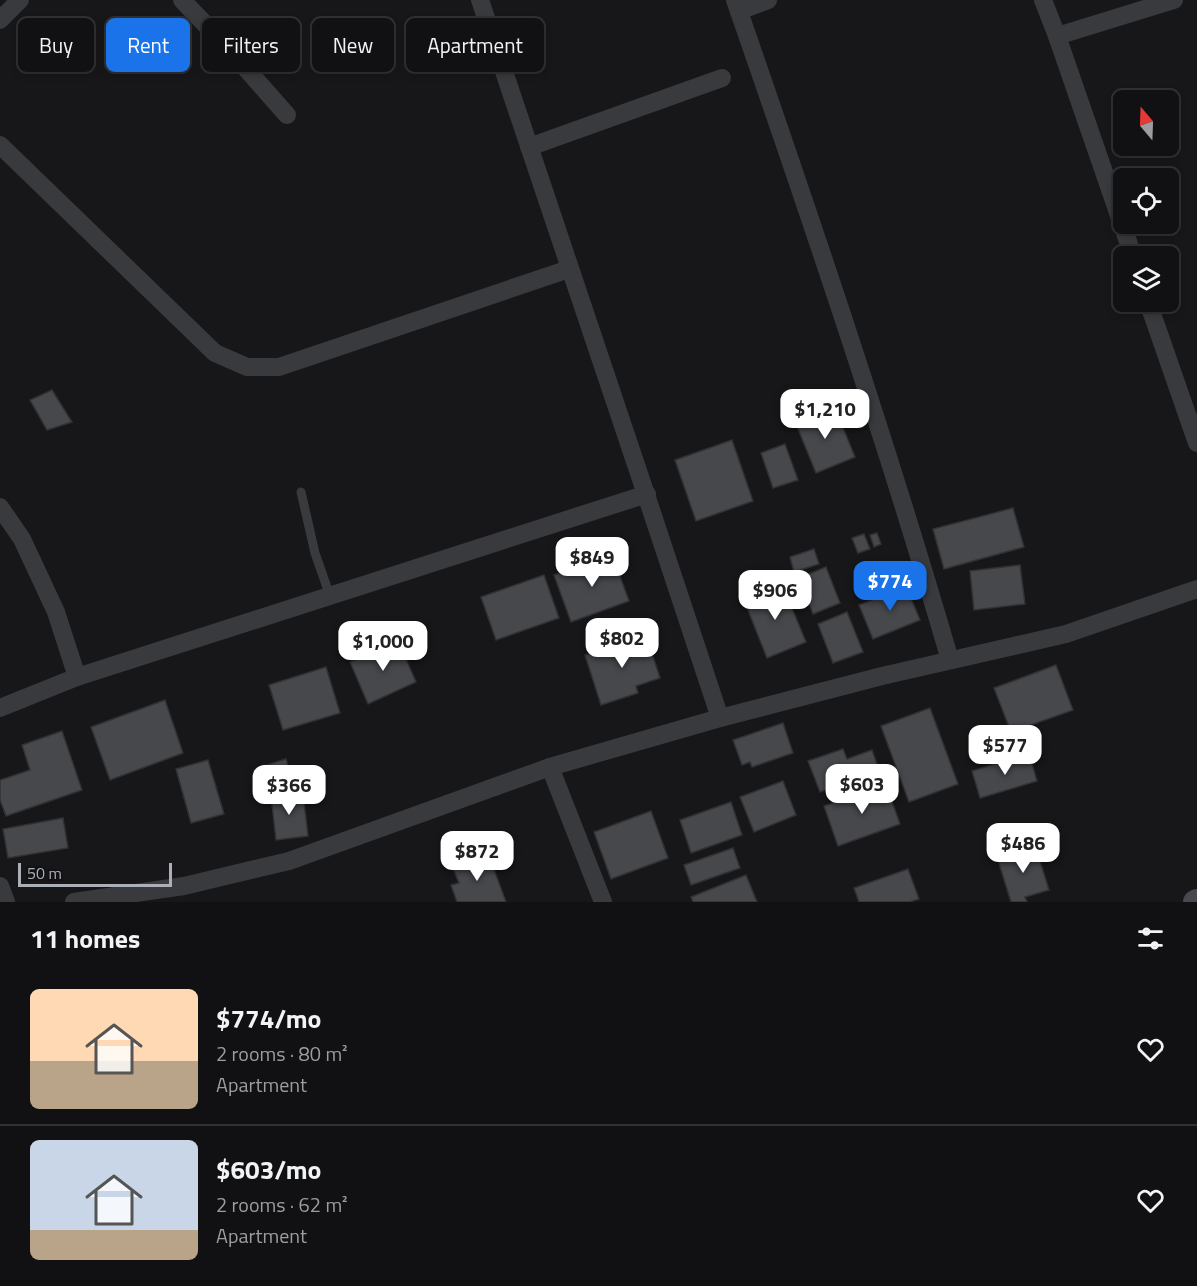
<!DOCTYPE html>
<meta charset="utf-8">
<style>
body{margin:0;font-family:"Titillium Web",sans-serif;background:#1e1f21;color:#f1f3f6;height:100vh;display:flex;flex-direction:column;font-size:22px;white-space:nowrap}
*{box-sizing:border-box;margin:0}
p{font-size:20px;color:#9c9da0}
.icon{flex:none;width:33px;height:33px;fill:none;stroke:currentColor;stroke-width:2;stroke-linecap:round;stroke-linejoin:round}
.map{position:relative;height:902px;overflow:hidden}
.panel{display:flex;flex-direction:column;background:#111113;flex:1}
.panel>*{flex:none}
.top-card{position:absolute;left:18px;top:18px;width:600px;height:54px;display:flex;gap:12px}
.needle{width:39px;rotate:341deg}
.fabs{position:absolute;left:1113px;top:90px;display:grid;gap:12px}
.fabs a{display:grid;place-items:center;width:66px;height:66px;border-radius:9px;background:#111113;box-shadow:0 3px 9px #0003,0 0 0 2px #303133;font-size:30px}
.scale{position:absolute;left:18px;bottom:15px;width:154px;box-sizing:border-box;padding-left:6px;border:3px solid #abafb8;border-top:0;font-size:16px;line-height:21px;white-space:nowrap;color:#abafb8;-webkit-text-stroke:4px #121214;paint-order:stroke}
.price{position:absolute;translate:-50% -51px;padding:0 14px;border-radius:12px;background:#fff;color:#222;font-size:20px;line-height:39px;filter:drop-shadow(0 2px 3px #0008)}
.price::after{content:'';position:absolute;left:50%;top:36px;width:18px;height:14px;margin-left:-9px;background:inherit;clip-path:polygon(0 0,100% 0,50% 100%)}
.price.current{background:#1a73e8;color:#fff}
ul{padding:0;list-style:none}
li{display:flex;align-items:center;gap:18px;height:150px;padding:0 30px}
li+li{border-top:2px solid #303133}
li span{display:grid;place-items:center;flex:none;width:168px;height:120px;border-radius:9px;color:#555}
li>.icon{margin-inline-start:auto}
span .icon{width:72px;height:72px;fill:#fffc;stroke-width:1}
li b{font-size:26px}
h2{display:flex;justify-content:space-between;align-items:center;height:72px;padding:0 30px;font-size:26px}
.tag{padding:0 21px;border-radius:9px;background:#111113;box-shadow:0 3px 9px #0003,0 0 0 2px #303133;font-size:21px;line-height:54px}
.tag.current{background:#1a73e8;color:#fff}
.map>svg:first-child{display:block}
</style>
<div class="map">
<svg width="1197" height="902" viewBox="0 0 1197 902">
<rect width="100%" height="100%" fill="#171719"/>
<g fill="#46484c" stroke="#323235" stroke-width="1.5">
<polygon points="52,390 72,422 47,430 30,400"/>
<polygon points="835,408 855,457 816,473 796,424"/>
<polygon points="732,440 753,501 696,521 675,460"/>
<polygon points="785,444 798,480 773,488 761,453"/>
<polygon points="1013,508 1024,547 944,569 933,529"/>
<polygon points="877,533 881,544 874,547 870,535"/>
<polygon points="864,534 870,549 858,553 852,538"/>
<polygon points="814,549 819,564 794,572 790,557"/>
<polygon points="612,554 629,601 571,622 554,575"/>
<polygon points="1020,565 1025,604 974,610 970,571"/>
<polygon points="826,567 840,603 813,614 799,578"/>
<polygon points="544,575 559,618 496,640 481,597"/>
<polygon points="782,584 806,642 767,658 744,600"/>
<polygon points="906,586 920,620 873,639 859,605"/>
<polygon points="847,612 863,652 833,663 818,624"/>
<polygon points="646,635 660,678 636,686 638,693 601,705 585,655"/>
<polygon points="398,641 416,682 368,704 350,662"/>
<polygon points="1056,665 1073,710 1011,732 994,688"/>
<polygon points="326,667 340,713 283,730 269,685"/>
<polygon points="165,700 183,753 110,780 91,727"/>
<polygon points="930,708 958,784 909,802 881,726"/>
<polygon points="783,723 793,753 752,767 750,762 742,765 733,740"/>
<polygon points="62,731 82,790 6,816 0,800 0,780 30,770 22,745"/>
<polygon points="843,749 847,759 872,750 879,770 820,792 808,761"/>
<polygon points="1029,753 1037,781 980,798 972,771"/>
<polygon points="286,759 291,778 262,787 257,768"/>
<polygon points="208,760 224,814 191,823 176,769"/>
<polygon points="783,781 796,815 754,832 740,797"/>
<polygon points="886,785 900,824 838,846 824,806"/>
<polygon points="303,793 308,836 276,840 271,796"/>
<polygon points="731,802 742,835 691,853 680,820"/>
<polygon points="651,811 668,858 611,879 594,832"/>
<polygon points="63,818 68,848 8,858 3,829"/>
<polygon points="1035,845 1049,890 1025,897 1027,902 1011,902 997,857"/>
<polygon points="733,848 740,868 691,885 684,865"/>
<polygon points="488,853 506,902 457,902 451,885 459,883 452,866"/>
<polygon points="908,869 919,899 910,902 859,902 854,888"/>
<polygon points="746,875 757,902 693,902 691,897"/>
</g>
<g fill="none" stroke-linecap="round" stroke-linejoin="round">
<polyline stroke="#393a3e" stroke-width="9" points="301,492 315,553 330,596"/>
<g stroke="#393a3e" stroke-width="18">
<polyline points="182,0 228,48 287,115"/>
<path d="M480,0c79,240 162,478 240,718"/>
<path d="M735,0c76,219 150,437 215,660"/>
<polyline points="1043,0 1057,36 1133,256"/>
<polyline points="739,11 768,0"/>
<polyline points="0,20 20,0"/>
<polyline points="1057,36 1174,0"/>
<polyline points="0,145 215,353 247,367 279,367 569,269"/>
<polyline points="529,147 722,78"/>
<polyline points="1148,302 1197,443"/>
<polyline points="0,507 22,539 56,612 77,677"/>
<polyline points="0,708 77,677 647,494"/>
<polyline points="550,767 603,902"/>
<polyline points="0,886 6,902"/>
<polyline points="74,902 184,886 289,861 550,767 720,718 882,676 1066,634 1197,589"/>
</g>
<polyline stroke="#47494e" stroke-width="24" points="1195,902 1197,901"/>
</g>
</svg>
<div class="fabs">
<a><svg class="needle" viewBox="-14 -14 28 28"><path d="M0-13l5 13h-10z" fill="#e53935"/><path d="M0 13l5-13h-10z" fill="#9c9da0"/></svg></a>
<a><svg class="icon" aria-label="locate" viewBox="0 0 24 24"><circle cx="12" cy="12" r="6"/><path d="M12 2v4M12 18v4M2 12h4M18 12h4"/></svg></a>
<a><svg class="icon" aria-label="layers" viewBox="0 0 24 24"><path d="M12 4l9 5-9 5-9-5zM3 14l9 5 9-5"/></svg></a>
</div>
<div class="scale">50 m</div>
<b class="price" style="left:825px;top:440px">$1,210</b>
<b class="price" style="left:592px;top:588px">$849</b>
<b class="price current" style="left:890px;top:612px">$774</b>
<b class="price" style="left:775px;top:621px">$906</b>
<b class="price" style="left:622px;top:669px">$802</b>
<b class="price" style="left:383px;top:672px">$1,000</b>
<b class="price" style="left:1005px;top:776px">$577</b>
<b class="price" style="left:862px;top:815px">$603</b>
<b class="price" style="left:289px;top:816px">$366</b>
<b class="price" style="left:1023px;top:874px">$486</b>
<b class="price" style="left:477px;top:882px">$872</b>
<div class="top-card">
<a class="tag">Buy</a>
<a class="tag current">Rent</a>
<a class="tag">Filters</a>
<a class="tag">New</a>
<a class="tag">Apartment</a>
</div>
</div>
<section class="panel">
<h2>11 homes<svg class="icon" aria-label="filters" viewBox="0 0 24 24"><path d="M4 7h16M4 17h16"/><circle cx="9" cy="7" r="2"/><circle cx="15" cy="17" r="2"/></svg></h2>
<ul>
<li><span style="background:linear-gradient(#ffd9b3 60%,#b9a48a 0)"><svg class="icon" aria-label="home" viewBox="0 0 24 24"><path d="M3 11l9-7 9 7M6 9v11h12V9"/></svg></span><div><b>$774/mo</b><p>2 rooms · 80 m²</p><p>Apartment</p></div><svg class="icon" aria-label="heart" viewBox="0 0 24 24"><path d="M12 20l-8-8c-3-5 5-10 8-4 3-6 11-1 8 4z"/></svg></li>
<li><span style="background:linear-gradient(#c9d6e8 75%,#b9a48a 0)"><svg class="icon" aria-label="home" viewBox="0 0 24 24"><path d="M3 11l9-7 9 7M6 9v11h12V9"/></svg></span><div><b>$603/mo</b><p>2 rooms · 62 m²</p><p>Apartment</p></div><svg class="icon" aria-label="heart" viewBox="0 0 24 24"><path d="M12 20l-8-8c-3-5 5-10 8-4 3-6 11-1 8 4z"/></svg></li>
</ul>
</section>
